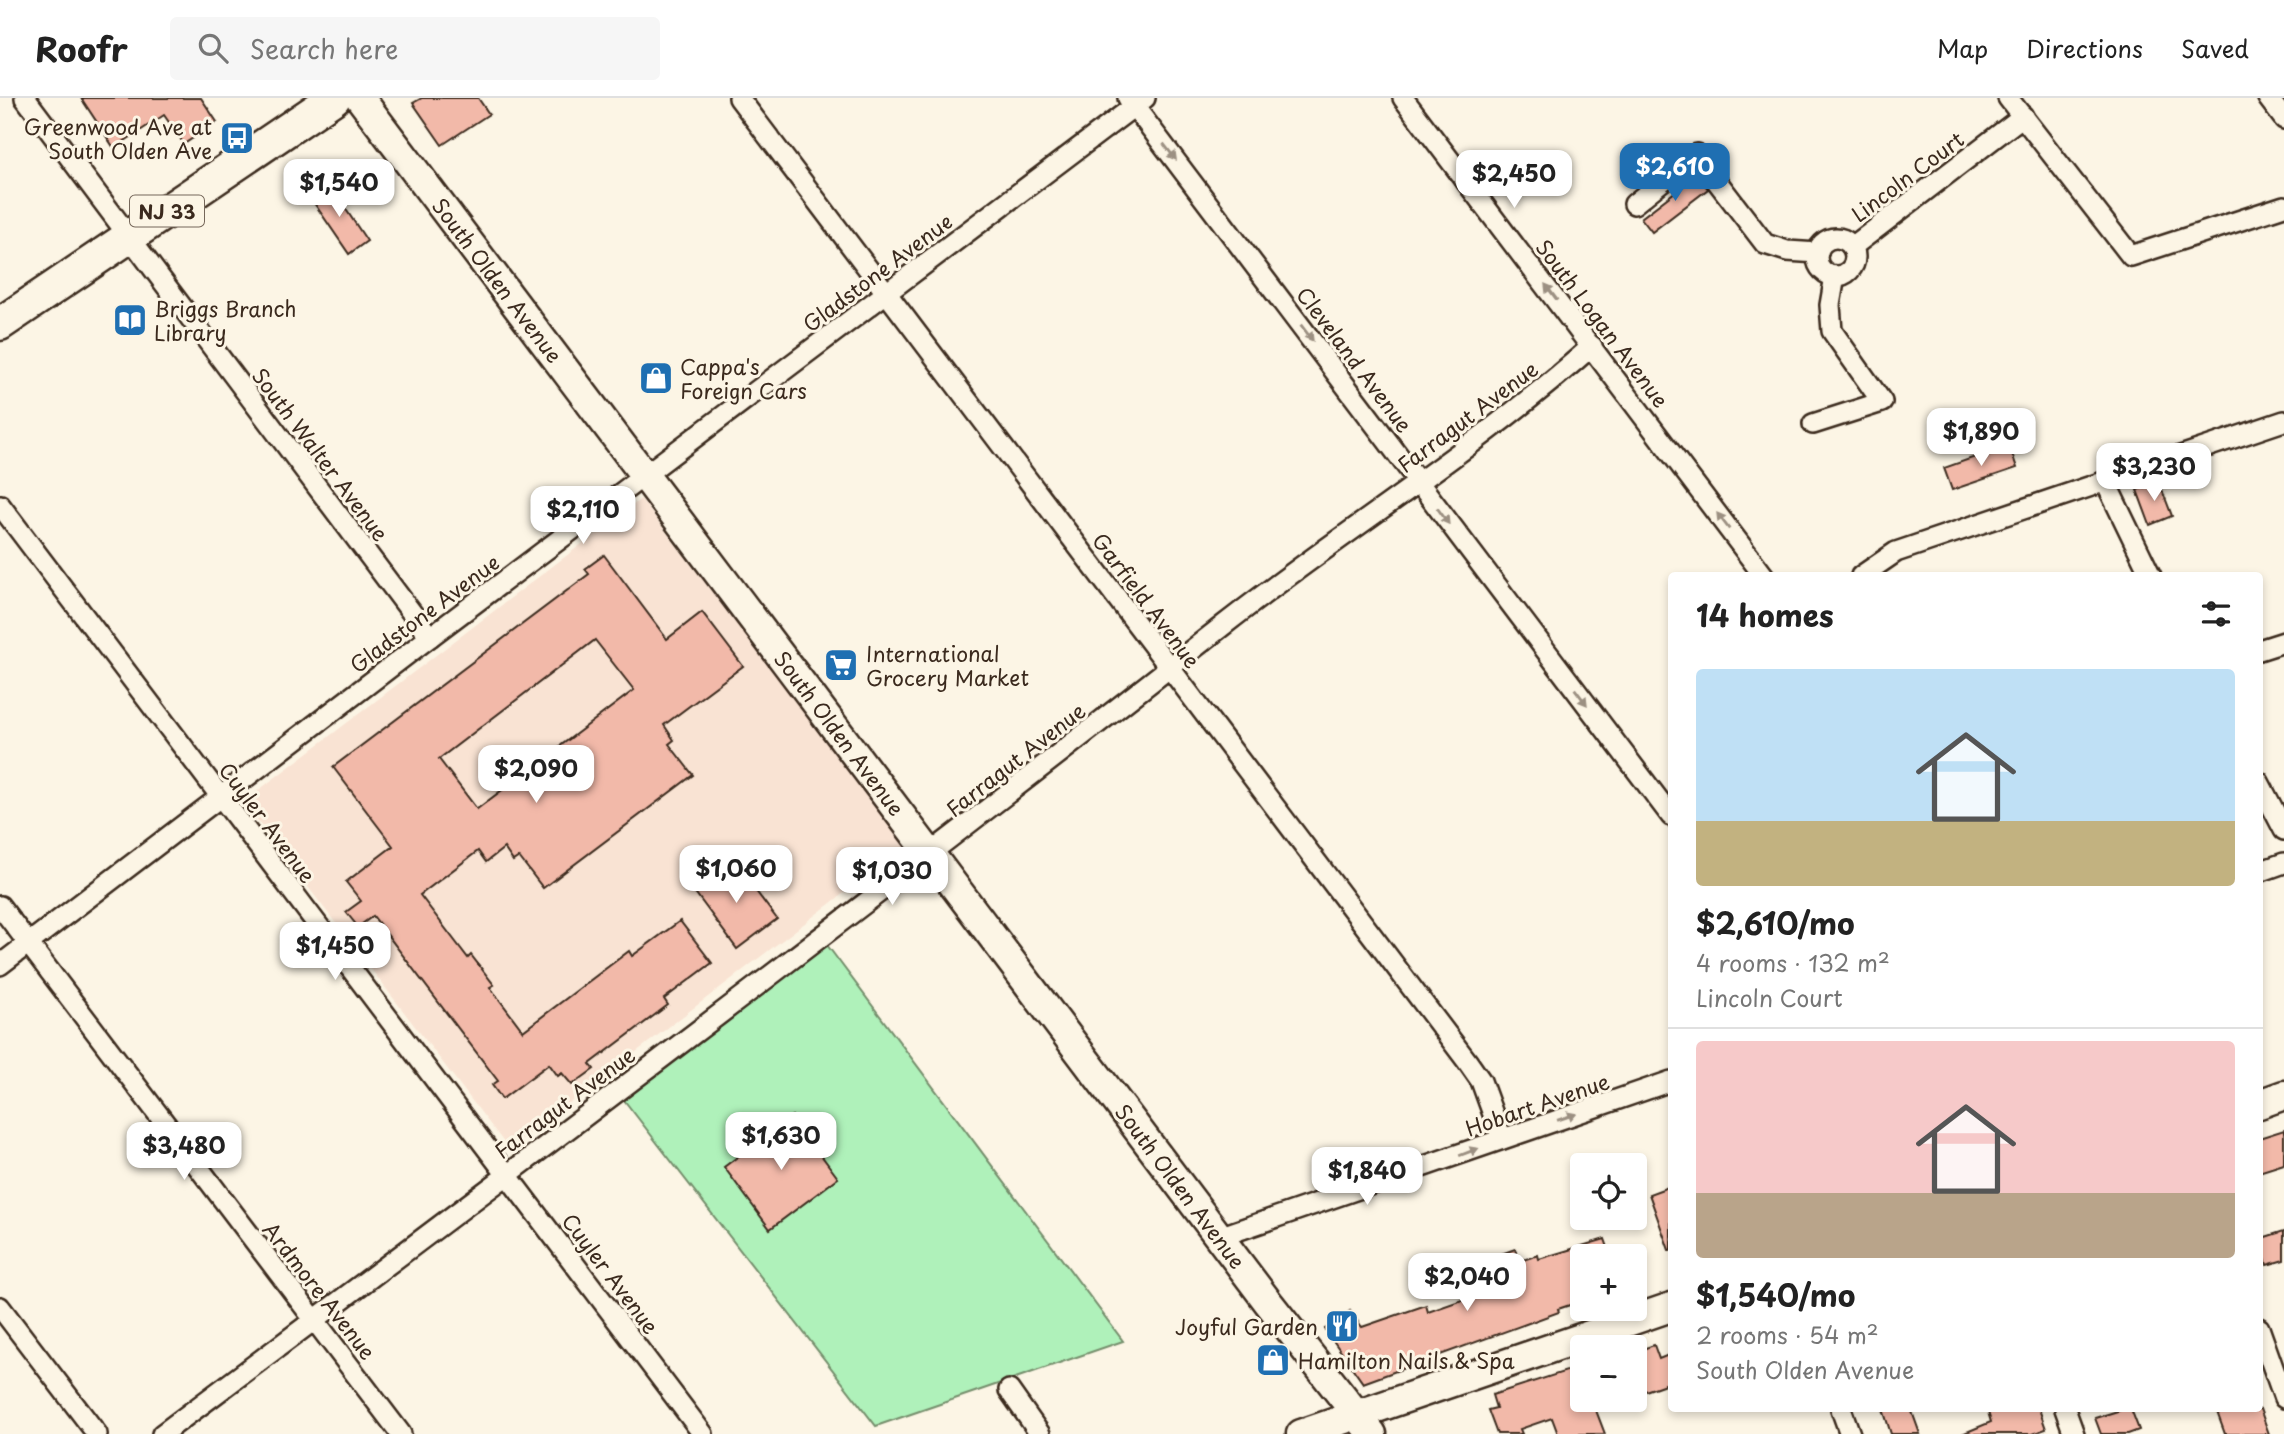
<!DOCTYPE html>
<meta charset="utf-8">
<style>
body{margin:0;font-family:"Playpen Sans",sans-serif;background:#f6f6f6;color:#222;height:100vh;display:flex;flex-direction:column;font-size:26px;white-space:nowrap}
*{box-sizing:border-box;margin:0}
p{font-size:23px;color:#767676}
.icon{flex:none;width:38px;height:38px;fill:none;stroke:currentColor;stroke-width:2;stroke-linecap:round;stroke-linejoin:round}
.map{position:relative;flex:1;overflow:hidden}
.side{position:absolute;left:1668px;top:474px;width:595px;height:840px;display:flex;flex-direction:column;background:#fff;border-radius:7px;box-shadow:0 4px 10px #0003}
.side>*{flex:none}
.fabs{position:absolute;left:1570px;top:1055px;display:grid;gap:14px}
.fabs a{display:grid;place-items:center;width:77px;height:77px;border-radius:7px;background:#fff;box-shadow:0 4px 10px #0003;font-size:35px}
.price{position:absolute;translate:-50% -60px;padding:0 16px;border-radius:14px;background:#fff;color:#222;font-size:23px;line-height:46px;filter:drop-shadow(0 2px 4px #0008)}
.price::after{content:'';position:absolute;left:50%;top:42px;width:21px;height:16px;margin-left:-10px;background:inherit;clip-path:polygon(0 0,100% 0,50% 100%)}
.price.current{background:#1f6fb2;color:#fff}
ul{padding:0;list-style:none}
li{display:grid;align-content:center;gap:14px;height:371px;padding:0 28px}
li+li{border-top:2px solid #e0e0e0}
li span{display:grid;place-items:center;height:217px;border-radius:7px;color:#555}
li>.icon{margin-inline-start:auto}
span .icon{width:126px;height:126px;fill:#fffc;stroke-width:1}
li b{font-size:30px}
h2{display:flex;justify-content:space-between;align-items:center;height:84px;padding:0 28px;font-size:30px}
header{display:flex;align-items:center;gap:42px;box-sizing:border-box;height:98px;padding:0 35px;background:#fff;border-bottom:2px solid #e0e0e0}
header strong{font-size:33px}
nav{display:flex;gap:38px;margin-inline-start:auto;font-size:24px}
.search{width:490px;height:63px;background:#f6f6f6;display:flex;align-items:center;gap:18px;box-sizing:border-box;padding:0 24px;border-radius:7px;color:#767676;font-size:26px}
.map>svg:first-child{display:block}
</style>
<header>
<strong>Roofr</strong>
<div class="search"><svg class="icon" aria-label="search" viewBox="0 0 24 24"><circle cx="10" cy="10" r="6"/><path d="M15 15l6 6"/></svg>Search here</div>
<nav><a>Map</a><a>Directions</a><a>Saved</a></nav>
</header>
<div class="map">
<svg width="2284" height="1336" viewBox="0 0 2284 1336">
<rect width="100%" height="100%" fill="#fcf5e5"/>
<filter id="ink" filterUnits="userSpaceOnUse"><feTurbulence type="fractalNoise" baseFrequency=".0143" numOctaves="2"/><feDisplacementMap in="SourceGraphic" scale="14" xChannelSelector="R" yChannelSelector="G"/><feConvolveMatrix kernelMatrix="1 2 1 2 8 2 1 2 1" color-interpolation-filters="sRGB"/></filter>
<g filter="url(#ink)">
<polygon fill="#f9e3d3" points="641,401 907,747 509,1051 243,704"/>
<polygon fill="#aff1ba" stroke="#758e6c" stroke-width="2" points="827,847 1123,1243 876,1328 624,1002"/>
<g fill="#f2b9a9" stroke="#3b2a1e" stroke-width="2" fill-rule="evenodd">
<polygon points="81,0 201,0 217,24 184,46 164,17 114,50"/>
<polygon points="422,0 478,0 489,16 442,47 413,5"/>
<polygon points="1697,77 1708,91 1652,134 1641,120"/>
<polygon points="329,86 367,143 349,156 310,99"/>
<polygon points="2009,347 2017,370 1952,392 1944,370"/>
<polygon points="2159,384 2172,418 2150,427 2137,392"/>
<path d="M604,457l63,84 35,-27 41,54 -79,59 10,15 -5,4 24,31 -150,113 -24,-31 -6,4 -9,-13 -18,14 -8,-11 -58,44 48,63 3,-3 23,30 -4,2 33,44 106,-80 3,5 48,-35 32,42 -48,36 4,6 -78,59 4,5 -22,16 -10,-12 -4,3 -9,-12 -47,35 -10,-14 6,-4 -125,-165 -15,11 -12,-15 15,-11 -15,-19 47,-36 -60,-79 256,-193 -4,-5zM595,542l39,50 -157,119 -38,-50z"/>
<polygon points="734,764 777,821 737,851 694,793"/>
<polygon points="792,1018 838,1080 770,1131 724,1069"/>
<polygon points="2284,1032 2284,1066 2259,1074 2259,1040"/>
<polygon points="1671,1088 1671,1152 1669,1152 1649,1096"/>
<polygon points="2284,1133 2284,1162 2267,1167 2259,1141"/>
<polygon points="1605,1141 1611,1158 1582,1158 1582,1203 1558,1211 1559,1214 1363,1285 1325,1231 1350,1213 1362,1229 1426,1207 1428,1214 1468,1200 1463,1186 1506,1171 1501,1156 1515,1151 1520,1163 1538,1157 1539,1161"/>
<polygon points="1654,1247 1659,1261 1671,1256 1671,1284 1634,1297 1634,1254"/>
<polygon points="1582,1268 1582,1302 1592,1302 1605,1336 1558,1336 1552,1320 1520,1331 1522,1336 1497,1336 1488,1312 1496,1310 1492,1297"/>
<polygon points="1883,1311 1911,1311 1920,1336 1891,1336"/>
<polygon points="1987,1311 2039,1311 2046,1331 2032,1336 1962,1336 1991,1324"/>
<polygon points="2124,1311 2131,1311 2139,1332 2128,1336 2101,1336 2095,1320"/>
<polygon points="2227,1311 2260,1311 2269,1336 2225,1336 2217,1314"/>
</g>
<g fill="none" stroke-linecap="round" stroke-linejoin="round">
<g stroke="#3b2a1e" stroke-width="24">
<g id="minor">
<polyline points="25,0 430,539"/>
<polyline points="739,0 1467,963 1481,983 1502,1041"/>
<polyline points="1128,0 1671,718"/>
<polyline points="1403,0 1764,478"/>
<polyline points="2008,0 2131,158 2284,108"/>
<polyline points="2268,0 2284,21"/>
<polyline points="1634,106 1696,56 1765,146 1787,153 1818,155"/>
<circle cx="1836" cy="159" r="19"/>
<polyline points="1852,149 2023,18"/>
<polyline points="1813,326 1882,304 1832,233 1830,207 1835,178"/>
<polyline points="2106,385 2151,478"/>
<polyline points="0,407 703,1336"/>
<polyline points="1861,478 1896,454 2284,323"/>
<polyline points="2259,552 2284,544"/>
<polyline points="2259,684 2284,732"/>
<polyline points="2259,774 2284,765"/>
<polyline points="0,808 401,1336"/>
<polyline points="0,867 430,539 1145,0"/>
<polyline points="1219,1139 1671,983"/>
<polyline points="0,1209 97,1336"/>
<polyline points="2259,1230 2284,1300"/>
<polyline points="1009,1292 1040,1336"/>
<polyline points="1841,1311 1850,1336"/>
<polyline points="2065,1311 2074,1336"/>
<path d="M162,1336c357,-267 713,-535 1063,-810 121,-95 253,-176 367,-278"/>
</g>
</g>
<g stroke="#3b2a1e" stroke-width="33">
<g id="secondary">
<polyline points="360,0 1268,1204 1372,1336"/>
<polyline points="2259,1006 2284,997"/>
<polyline points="1301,1336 1671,1209"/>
</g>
</g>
<g stroke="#3b2a1e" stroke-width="37">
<polyline id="primary" points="0,226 334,0"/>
</g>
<use href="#minor" stroke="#fcf5e5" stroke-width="19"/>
<use href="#secondary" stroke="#fcf5e5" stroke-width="28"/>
<use href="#primary" stroke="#fcf5e5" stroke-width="32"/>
</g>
<defs><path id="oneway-solid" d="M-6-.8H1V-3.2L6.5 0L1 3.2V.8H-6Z" transform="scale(1.75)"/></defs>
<g fill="#9c9082">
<use href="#oneway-solid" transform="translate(1170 54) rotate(52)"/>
<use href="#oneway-solid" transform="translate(1551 194) rotate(-127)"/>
<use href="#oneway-solid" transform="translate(1307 235) rotate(53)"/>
<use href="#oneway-solid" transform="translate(1443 418) rotate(54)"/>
<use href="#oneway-solid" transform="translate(1723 423) rotate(-127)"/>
<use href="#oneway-solid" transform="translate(1581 599) rotate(53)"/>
<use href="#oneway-solid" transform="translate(1567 1019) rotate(-19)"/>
<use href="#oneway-solid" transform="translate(1469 1054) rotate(-21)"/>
</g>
</g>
<defs>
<g id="bus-square" transform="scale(1.75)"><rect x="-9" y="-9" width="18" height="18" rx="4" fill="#1f6fb2" stroke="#fcf5e5"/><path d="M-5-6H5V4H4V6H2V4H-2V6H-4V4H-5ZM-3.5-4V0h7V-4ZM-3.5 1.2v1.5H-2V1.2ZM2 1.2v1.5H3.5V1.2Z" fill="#fff"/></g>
<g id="library-square" transform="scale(1.75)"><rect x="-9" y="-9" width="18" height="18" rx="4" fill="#1f6fb2" stroke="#fcf5e5"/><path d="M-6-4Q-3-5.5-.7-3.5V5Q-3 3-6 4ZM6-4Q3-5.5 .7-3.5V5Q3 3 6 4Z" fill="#fff"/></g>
<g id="shop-square" transform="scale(1.75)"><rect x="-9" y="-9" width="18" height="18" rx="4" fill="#1f6fb2" stroke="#fcf5e5"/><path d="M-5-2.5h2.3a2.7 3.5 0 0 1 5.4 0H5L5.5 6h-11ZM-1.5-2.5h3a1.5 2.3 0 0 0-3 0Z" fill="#fff"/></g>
<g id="supermarket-square" transform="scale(1.75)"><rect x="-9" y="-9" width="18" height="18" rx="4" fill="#1f6fb2" stroke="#fcf5e5"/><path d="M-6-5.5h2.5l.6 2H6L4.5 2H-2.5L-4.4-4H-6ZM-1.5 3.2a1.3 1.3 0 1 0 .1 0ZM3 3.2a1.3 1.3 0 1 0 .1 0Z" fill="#fff"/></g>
<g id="restaurant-square" transform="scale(1.75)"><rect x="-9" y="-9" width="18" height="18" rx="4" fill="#1f6fb2" stroke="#fcf5e5"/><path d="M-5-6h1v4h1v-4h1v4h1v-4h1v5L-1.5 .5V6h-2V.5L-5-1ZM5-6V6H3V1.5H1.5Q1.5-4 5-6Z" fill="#fff"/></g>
</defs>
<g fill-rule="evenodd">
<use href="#bus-square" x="237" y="40"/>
<use href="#library-square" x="130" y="222"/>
<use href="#shop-square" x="656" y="280"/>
<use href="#supermarket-square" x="841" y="567"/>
<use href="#restaurant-square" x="1342" y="1228"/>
<use href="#shop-square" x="1273" y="1262"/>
</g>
<g text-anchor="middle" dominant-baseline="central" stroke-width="6" stroke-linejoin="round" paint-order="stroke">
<rect fill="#fcf5e5" stroke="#75675a" stroke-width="2" x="130" y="97.5" width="74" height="31" rx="5"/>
<g font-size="19" font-weight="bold" fill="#3b2a1e">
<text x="167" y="113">NJ 33</text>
</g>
<g font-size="21" fill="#3b2a1e" stroke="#fcf5e5" text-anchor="start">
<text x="212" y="28" text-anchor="end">Greenwood Ave at<tspan x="212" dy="24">South Olden Ave</tspan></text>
<text x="154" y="210">Briggs Branch<tspan x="154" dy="24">Library</tspan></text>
<text x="680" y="268">Cappa's<tspan x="680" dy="24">Foreign Cars</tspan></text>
<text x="866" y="555">International<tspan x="866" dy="24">Grocery Market</tspan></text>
<text x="1318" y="1228" text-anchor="end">Joyful Garden</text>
<text x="1298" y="1262">Hamilton Nails &amp; Spa</text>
</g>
<g font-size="21" fill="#3b2a1e" stroke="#fcf5e5">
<text transform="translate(1907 78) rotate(-37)">Lincoln Court</text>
<text transform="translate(877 174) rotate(-37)">Gladstone Avenue</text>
<text transform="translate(498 182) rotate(53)">South Olden Avenue</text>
<text transform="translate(1603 225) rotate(53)">South Logan Avenue</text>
<text transform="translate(1355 261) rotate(53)">Cleveland Avenue</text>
<text transform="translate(1467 318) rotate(-37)">Farragut Avenue</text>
<text transform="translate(321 356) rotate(53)">South Walter Avenue</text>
<text transform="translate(1147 502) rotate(53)">Garfield Avenue</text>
<text transform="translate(424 515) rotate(-37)">Gladstone Avenue</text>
<text transform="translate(840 635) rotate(53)">South Olden Avenue</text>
<text transform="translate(1015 661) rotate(-38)">Farragut Avenue</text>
<text transform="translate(268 724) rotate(53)">Cuyler Avenue</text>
<text transform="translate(564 1004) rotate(-37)">Farragut Avenue</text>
<text transform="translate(1537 1006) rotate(-19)">Hobart Avenue</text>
<text transform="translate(1181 1088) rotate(53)">South Olden Avenue</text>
<text transform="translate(611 1175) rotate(53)">Cuyler Avenue</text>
<text transform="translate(320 1192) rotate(52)">Ardmore Avenue</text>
</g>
</g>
</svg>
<div class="fabs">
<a><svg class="icon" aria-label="locate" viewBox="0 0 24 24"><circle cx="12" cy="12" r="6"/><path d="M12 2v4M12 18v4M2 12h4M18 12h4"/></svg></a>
<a>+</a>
<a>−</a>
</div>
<b class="price current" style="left:1675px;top:105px">$2,610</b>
<b class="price" style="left:1514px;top:112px">$2,450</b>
<b class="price" style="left:339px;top:121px">$1,540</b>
<b class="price" style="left:1981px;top:370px">$1,890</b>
<b class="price" style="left:2154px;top:405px">$3,230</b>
<b class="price" style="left:583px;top:448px">$2,110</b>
<b class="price" style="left:536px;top:707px">$2,090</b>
<b class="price" style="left:736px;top:807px">$1,060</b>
<b class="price" style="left:892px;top:809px">$1,030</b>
<b class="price" style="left:335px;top:884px">$1,450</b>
<b class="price" style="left:781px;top:1074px">$1,630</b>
<b class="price" style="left:184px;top:1084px">$3,480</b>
<b class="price" style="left:1367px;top:1109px">$1,840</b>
<b class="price" style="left:1467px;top:1215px">$2,040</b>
<section class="side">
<h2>14 homes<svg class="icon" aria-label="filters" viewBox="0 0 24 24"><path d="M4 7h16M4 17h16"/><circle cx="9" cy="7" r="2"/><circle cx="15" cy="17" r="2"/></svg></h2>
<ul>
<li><span style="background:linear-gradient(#bfe0f5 70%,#c2b280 0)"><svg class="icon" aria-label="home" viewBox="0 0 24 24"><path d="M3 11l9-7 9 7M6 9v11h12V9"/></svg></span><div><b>$2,610/mo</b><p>4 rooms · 132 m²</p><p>Lincoln Court</p></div></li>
<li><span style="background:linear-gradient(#f6c9c9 70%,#b9a48a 0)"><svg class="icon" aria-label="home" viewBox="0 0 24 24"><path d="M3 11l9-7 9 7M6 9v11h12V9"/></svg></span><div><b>$1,540/mo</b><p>2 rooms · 54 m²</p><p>South Olden Avenue</p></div></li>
</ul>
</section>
</div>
